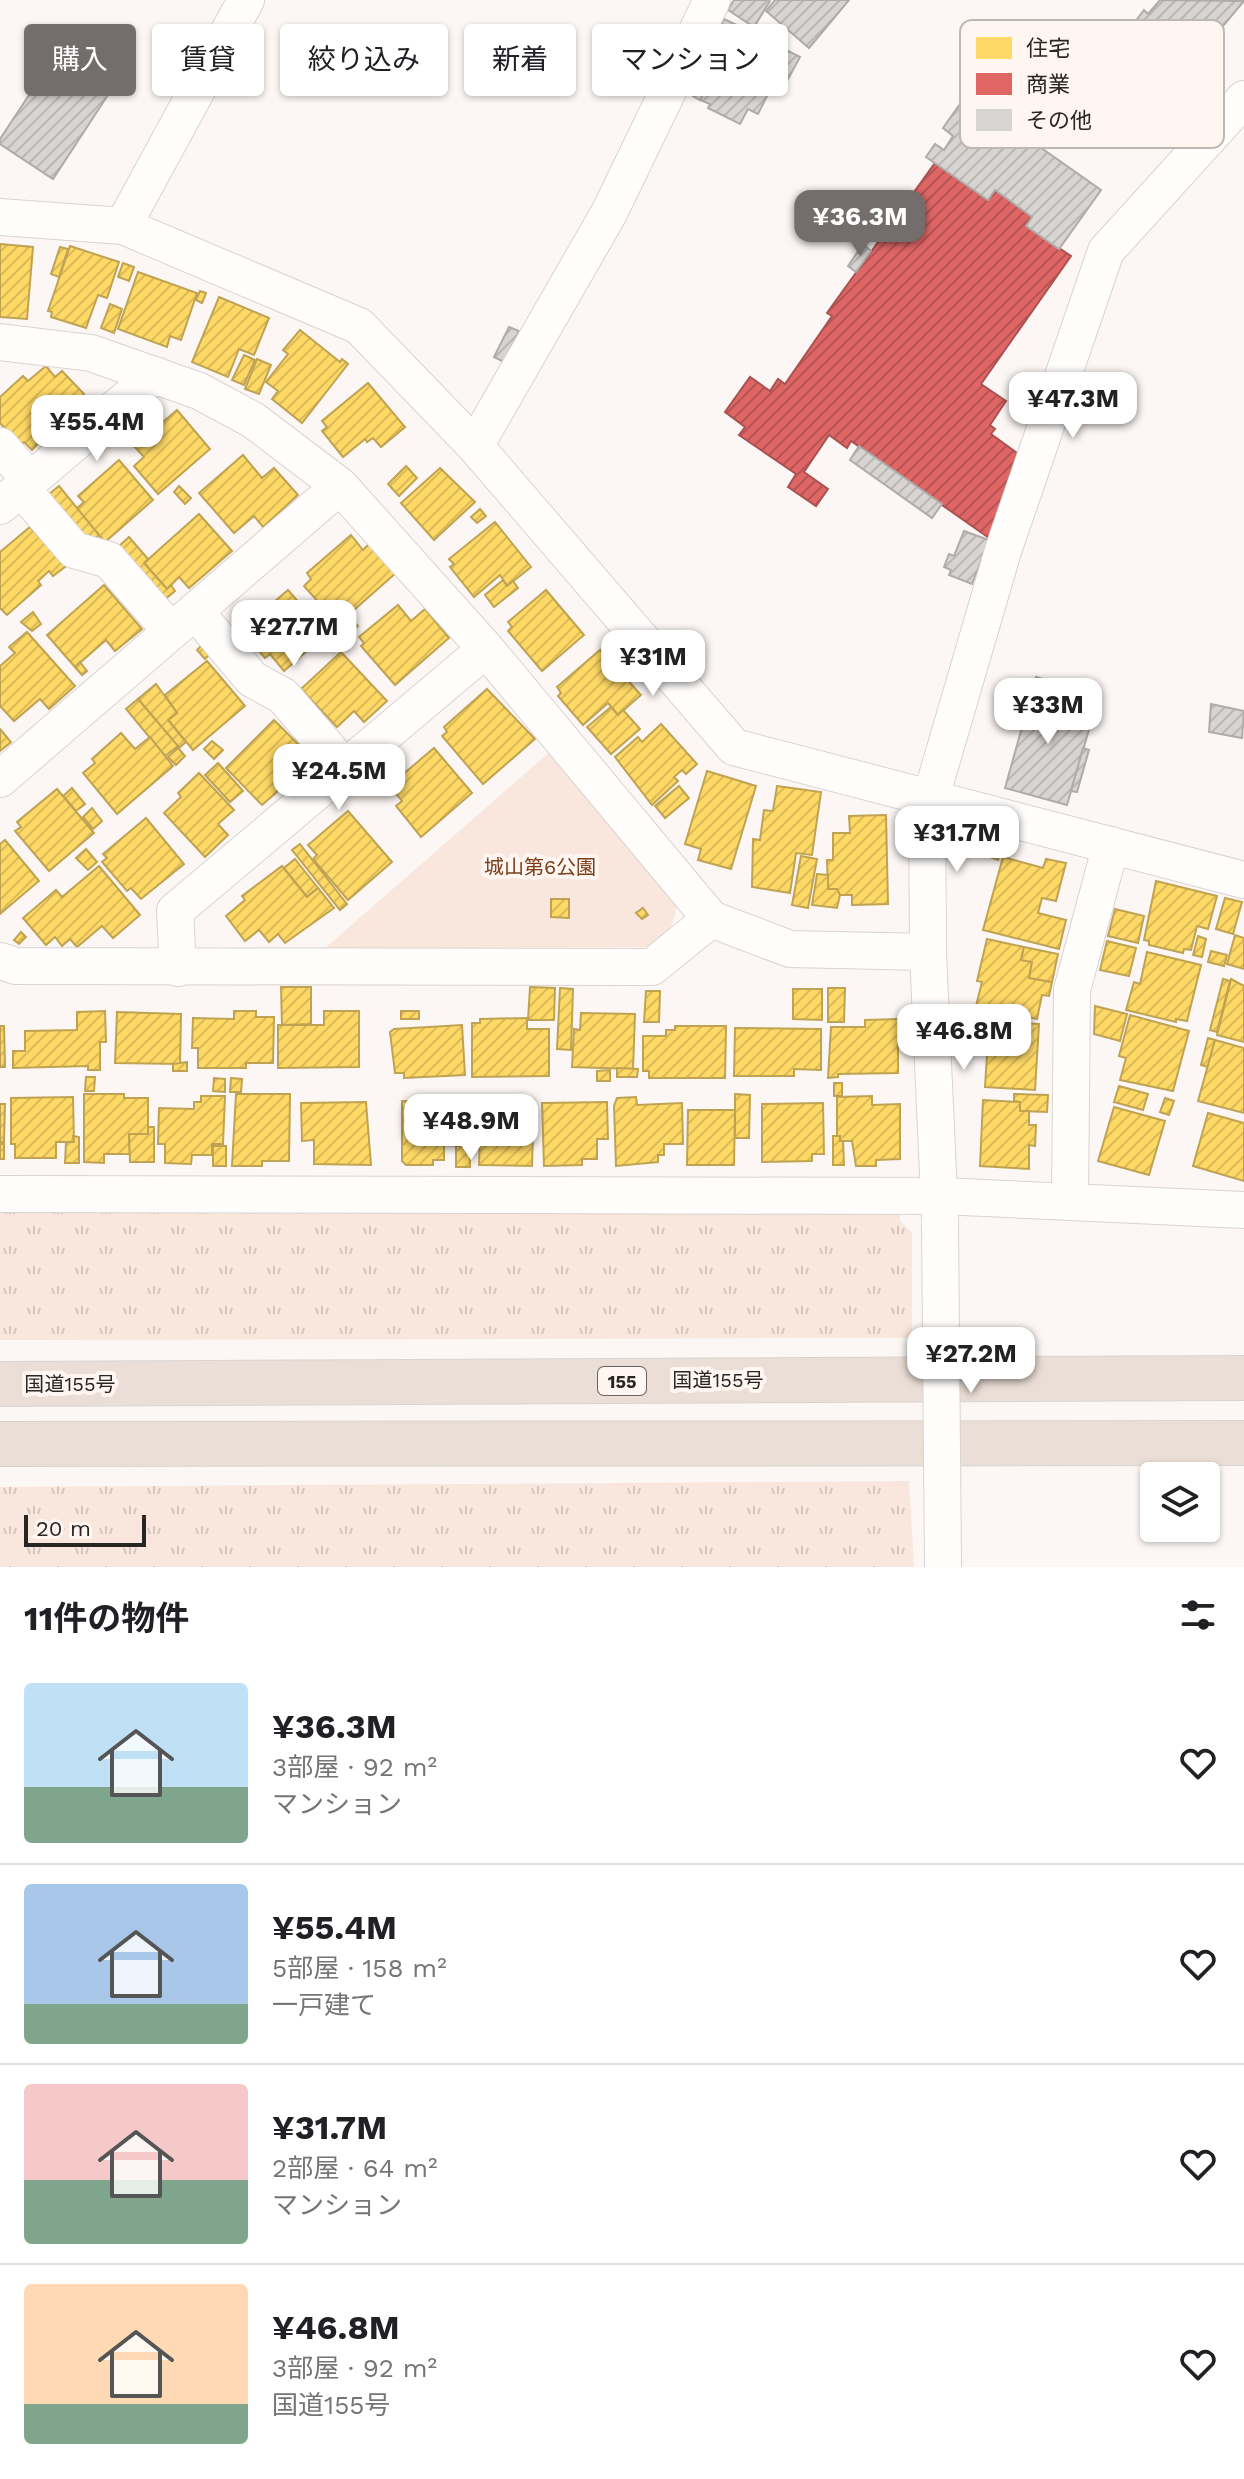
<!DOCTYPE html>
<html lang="ja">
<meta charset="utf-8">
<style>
body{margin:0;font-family:"Work Sans","Noto Sans JP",sans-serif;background:#f2f2f2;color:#202124;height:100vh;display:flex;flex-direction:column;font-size:30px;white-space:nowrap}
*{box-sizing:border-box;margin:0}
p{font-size:26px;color:#757577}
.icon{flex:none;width:44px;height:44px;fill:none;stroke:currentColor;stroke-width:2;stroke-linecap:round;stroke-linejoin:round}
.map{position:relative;height:1567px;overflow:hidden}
.side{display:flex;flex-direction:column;background:#fff;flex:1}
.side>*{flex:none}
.banner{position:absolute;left:24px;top:24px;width:800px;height:72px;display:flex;gap:16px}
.fabs{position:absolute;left:1140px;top:1462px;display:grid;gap:16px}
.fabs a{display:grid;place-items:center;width:80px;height:80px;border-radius:8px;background:#fff;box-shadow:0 2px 6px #0004;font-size:40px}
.scale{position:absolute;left:24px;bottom:20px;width:122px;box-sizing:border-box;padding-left:8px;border:4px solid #292523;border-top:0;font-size:22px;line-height:28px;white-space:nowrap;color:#292523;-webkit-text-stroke:6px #fff6f1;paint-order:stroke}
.price{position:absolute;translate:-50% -68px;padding:0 18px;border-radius:16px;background:#fff;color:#222;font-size:26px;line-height:52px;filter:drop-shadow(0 2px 4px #0008)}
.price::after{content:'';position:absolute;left:50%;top:48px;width:24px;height:18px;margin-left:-12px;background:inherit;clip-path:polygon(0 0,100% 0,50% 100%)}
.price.selected{background:#736e6c;color:#fff}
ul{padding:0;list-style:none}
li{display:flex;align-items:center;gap:24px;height:200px;padding:0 24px}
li+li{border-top:2px solid #e0e0e0}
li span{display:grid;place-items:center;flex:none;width:224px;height:160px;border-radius:8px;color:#555}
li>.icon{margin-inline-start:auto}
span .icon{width:96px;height:96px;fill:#fffc;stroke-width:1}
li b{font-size:34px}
h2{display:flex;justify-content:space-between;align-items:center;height:96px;padding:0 24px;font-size:34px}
.tag{padding:0 28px;border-radius:8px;background:#fff;box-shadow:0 2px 6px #0004;font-size:28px;line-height:72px}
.tag.selected{background:#736e6c;color:#fff}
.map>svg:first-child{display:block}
</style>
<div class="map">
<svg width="1244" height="1567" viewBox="0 0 1244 1567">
<defs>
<pattern id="grass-tufts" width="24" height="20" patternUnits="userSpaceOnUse" patternTransform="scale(2)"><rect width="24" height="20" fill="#f9e6dc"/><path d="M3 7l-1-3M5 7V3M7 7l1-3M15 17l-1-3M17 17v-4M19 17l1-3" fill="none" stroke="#d5c5bc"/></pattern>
<pattern id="homes-hatch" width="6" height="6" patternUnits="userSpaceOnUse" patternTransform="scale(2)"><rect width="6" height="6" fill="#ffd966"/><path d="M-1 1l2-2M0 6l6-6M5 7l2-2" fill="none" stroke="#dbba58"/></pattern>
<pattern id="shops-hatch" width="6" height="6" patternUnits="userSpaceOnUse" patternTransform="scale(2)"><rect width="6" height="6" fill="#e06666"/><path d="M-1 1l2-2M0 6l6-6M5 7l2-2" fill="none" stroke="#b65454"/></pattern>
<pattern id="building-hatch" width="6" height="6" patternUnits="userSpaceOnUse" patternTransform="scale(2)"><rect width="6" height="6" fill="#d8d4d2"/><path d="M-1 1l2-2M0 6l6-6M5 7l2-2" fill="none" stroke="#b9b6b4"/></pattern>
</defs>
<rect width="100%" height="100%" fill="#fcf7f4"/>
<g fill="url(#grass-tufts)">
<polygon points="0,1213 900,1214 900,1221 912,1233 912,1338 0,1340"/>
<polygon points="909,1481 914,1567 0,1567 0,1487"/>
</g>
<path fill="#f9e6dc" d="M552,750l124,152c0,22 -9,40 -32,45l-320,2z"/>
<g fill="url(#homes-hatch)" stroke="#bfa352" stroke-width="2">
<polygon points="0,244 33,247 27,319 0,317"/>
<polygon points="70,246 119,262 107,298 98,295 86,328 51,317 52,312 48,311"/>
<polygon points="60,247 68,249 59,277 51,274"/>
<polygon points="123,263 134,267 129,281 118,277"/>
<polygon points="138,272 197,293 181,340 170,336 167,347 118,329"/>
<polygon points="200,291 206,293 202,303 196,300"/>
<polygon points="219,297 269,318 254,355 239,349 228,377 192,362"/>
<polygon points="110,304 122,309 114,333 101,328"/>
<polygon points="300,330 340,362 342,359 348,364 302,423 272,399 278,391 266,382 288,354 283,350"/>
<polygon points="244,355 255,360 244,385 232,380"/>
<polygon points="257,359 271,365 259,394 245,389"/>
<polygon points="46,366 55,377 62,371 84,394 32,450 24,442 20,445 0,423 0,397 23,376 28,381"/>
<polygon points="368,383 405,427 381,447 373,438 367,442 365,439 343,457 322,431 327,427 322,421"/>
<polygon points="177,410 210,449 158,494 134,466 144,457 134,446 137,444 134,439 153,422 157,427"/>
<polygon points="243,455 262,478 274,468 298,495 263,527 254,516 234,533 199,493"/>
<polygon points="119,460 153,500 105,542 76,509 84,502 78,496"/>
<polygon points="406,466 417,478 399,496 388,484"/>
<polygon points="440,468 475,502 434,540 401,503"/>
<polygon points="59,486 99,535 90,543 48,495"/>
<polygon points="179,486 191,498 185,504 174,492"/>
<polygon points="480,509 486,516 477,523 471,517"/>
<polygon points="199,514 232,551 189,588 179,577 167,589 144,563"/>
<polygon points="495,522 531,567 507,586 500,575 474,597 450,567 454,564 449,559"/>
<polygon points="30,527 66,566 53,576 49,571 38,581 41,585 7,615 0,608 0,552"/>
<polygon points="351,535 363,550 370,543 396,573 338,624 304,586 311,579 307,573"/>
<polygon points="129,537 148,559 144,563 167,589 171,585 175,591 164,600 118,547"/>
<polygon points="503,580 507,586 513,581 518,588 494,607 485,595"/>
<polygon points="104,585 142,629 115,651 106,640 75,667 47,635"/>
<polygon points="288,590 326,634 284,671 270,654 265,658 260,652 264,648 249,631 252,629 249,624"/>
<polygon points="546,590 584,635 542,671 508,631 512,627 508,622"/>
<polygon points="398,605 411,621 425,609 449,638 395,685 361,646 364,643 359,637"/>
<polygon points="33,612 41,624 32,631 21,622"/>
<polygon points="352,620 358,626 346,636 341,630"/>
<polygon points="27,632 75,686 49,709 40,699 14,721 0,706 0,666 15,653 9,647"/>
<polygon points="202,645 211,653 205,659 197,650"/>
<polygon points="600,650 641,695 618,715 608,703 583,725 558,696 561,693 557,687"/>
<polygon points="341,652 387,701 364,722 354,711 337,727 301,689"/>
<polygon points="207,661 245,706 193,750 168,720 177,713 165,695"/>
<polygon points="80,662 87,671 82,675 75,667"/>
<polygon points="156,684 177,713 168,720 186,742 179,748 138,699"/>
<polygon points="487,689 535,739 483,784 442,736 447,732 444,727"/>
<polygon points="138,699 178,746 165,756 126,709"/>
<polygon points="611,707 618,715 623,710 640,729 611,754 587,727"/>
<polygon points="274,720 314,760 262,805 226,768"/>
<polygon points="661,724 697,764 686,774 682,770 674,777 678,781 652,805 615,757 638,737 642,742"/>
<polygon points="0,729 11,742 0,751"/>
<polygon points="121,733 135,749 150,737 173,766 117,814 83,773 95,763 92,759"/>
<polygon points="212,741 223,750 214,759 204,749"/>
<polygon points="178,748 185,756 176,765 168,757"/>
<polygon points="434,748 472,793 421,837 396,806 402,801 394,791 398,787 394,782"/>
<polygon points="218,763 243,791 230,802 205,775"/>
<polygon points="707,771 756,786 731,869 698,860 701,849 685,844"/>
<polygon points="199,773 234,810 218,824 228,835 205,857 164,813 181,797 178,793"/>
<polygon points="679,786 689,798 665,818 655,806"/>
<polygon points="777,786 821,792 812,855 796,853 790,893 752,887 753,839 760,840 764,810 773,811"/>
<polygon points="72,788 85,804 76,811 63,796"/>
<polygon points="57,789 94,833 49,871 15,831 21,827 17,822"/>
<polygon points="92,808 102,821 93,829 83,817"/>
<polygon points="348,811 392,862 348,900 313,859 317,855 308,845"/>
<polygon points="886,815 888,904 852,905 852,895 837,895 837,889 828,889 827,860 833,860 833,833 850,833 849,816"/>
<polygon points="146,818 184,864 141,899 131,888 127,891 102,862 107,858 103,854"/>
<polygon points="5,840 39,881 0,914 0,844"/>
<polygon points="988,842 1003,847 998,860 984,855"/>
<polygon points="300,844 347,904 340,910 292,850"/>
<polygon points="86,849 97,862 88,870 76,858"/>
<polygon points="801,856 817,859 808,908 792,905"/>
<polygon points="1003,857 1043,868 1046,859 1066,863 1056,901 1042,898 1038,913 1066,920 1059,949 983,930"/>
<polygon points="295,859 318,888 307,897 284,868"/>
<polygon points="99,866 140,915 113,938 102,926 77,947 70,939 62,946 55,937 46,945 23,918 56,890 62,897"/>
<polygon points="282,866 307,897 318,888 334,908 285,943 278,934 269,942 259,930 245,941 226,916 245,900 242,896"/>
<polygon points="817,874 828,875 828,889 837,889 840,895 837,908 812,905"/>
<polygon points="1156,881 1217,896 1208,929 1197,926 1191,950 1184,949 1183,953 1149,945 1149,941 1144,940"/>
<polygon points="1225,898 1242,902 1233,934 1216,929"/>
<polygon points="551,899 569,899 569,918 551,917"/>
<polygon points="643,908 648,915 642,919 636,913"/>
<polygon points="1115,909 1144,916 1138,943 1108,936"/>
<polygon points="21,932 26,937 19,944 14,940"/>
<polygon points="1235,935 1244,938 1244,969 1227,964"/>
<polygon points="1198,936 1206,939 1202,957 1193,955"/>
<polygon points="987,939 1024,947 1021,960 1032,962 1029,978 1052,982 1049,996 1042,995 1037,1019 976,1006 982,982 977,981"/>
<polygon points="1107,941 1136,948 1129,976 1100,970"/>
<polygon points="1024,947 1058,954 1052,982 1029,978 1032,962 1021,960"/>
<polygon points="1211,951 1227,955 1224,966 1208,962"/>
<polygon points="1147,952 1201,965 1187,1021 1176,1019 1176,1022 1126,1010 1134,982 1140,984"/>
<polygon points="1223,979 1230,981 1217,1032 1210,1030"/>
<polygon points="1231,979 1244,986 1244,1042 1217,1035"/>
<polygon points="281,987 311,987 311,1024 282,1025"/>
<polygon points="530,987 555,988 554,1020 528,1020"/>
<polygon points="560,988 573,989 571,1050 557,1049"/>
<polygon points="828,988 845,988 844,1022 828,1022"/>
<polygon points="793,989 822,989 822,1020 793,1019"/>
<polygon points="646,991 660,991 659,1022 644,1022"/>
<polygon points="1095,1006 1127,1014 1120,1041 1094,1034"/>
<polygon points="105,1011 106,1042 100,1042 100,1070 88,1070 88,1066 13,1068 13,1051 25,1051 25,1031 77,1030 77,1012"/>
<polygon points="234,1011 256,1011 256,1017 274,1017 273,1063 246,1063 246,1068 198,1068 198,1048 192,1048 193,1018 234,1019"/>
<polygon points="324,1011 359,1011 359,1067 278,1068 278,1025 324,1025"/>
<rect x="401" y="1011" width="18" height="8"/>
<polygon points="117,1012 181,1014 180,1064 115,1063"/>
<polygon points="581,1013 635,1014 633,1069 572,1067 574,1029 580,1030"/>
<polygon points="1130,1015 1189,1031 1173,1091 1120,1080 1126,1058 1119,1056"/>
<polygon points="527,1018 527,1029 549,1029 549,1076 472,1077 472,1023 480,1023 480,1019"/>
<polygon points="898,1019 898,1073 838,1074 838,1077 828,1078 831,1027 865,1027 865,1020"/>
<rect x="964" y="1021" width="13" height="11"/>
<polygon points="989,1022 1039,1024 1035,1090 985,1087"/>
<polygon points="462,1025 465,1075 404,1078 404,1073 395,1073 390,1032 394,1029"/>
<polygon points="0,1026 4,1026 5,1067 0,1067"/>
<polygon points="675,1026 726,1026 725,1078 649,1078 649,1071 643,1071 643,1036 666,1036 666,1030 675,1030"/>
<polygon points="735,1028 821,1029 821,1070 794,1069 794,1076 734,1076"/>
<polygon points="1208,1038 1215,1040 1208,1067 1201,1065"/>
<polygon points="1215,1040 1244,1048 1244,1113 1198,1101"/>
<polygon points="187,1062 187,1071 173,1071 173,1064"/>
<polygon points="617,1068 638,1069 637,1077 617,1077"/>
<polygon points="610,1070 610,1081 597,1081 597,1071"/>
<polygon points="86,1077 95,1077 94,1091 85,1091"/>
<polygon points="214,1078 225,1079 225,1092 213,1091"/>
<polygon points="231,1078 242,1079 241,1092 230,1092"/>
<rect x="834" y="1083" width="8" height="13"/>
<polygon points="1119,1086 1148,1094 1143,1110 1114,1102"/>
<polygon points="84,1094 124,1094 124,1098 148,1098 148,1134 129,1134 130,1154 104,1154 104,1163 84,1162"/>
<polygon points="236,1094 290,1094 289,1161 262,1161 262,1166 232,1166"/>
<polygon points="735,1094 750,1095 749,1138 735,1138"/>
<polygon points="1014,1094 1048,1095 1047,1112 1020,1111 1020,1102 1014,1101"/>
<polygon points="201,1096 225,1096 223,1144 212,1144 212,1155 192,1155 191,1164 165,1163 165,1144 158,1144 159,1108 194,1109 194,1102 201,1102"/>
<polygon points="872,1096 872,1105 900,1104 900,1159 876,1160 876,1166 856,1166 852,1141 840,1141 837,1137 837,1097"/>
<polygon points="73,1097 74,1142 56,1142 56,1158 15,1158 15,1144 11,1144 11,1098"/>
<polygon points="636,1097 637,1105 682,1103 683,1144 664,1144 664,1155 658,1155 658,1162 616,1166 614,1106 617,1098"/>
<polygon points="481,1098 534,1100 532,1166 479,1165"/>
<polygon points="1165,1098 1174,1101 1169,1115 1160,1112"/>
<polygon points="983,1100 1020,1102 1020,1111 1029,1111 1029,1125 1036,1125 1035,1146 1029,1145 1029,1169 980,1166"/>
<polygon points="402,1101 441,1102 441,1108 465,1108 464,1146 444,1145 444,1160 433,1160 433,1165 406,1165 402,1161"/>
<polygon points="366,1102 371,1165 314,1164 314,1140 302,1141 301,1103"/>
<polygon points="607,1102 608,1139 597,1139 597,1159 582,1159 582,1165 544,1166 542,1103"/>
<polygon points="823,1103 824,1154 812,1154 812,1161 762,1162 762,1104"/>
<polygon points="0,1104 5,1104 4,1142 0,1142"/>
<polygon points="1114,1107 1165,1121 1149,1175 1098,1161"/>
<polygon points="688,1110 735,1110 734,1165 687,1165"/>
<polygon points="1208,1113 1244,1123 1244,1181 1193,1166"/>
<polygon points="148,1127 154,1127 154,1162 130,1162 129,1134 148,1134"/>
<polygon points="73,1136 79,1137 79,1163 65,1163 66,1142 74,1142"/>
<polygon points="464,1136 470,1136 470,1167 456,1167 456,1146 464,1146"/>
<polygon points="833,1136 840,1136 840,1141 843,1141 844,1165 833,1165"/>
<rect x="0" y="1144" width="4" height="15"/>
<rect x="213" y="1146" width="13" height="20"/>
</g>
<polygon fill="url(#shops-hatch)" stroke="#a95252" stroke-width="2" points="935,163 988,200 995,190 1032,217 1026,226 1071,256 981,384 1006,401 990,425 995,429 991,434 1017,453 989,538 851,441 847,448 829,435 804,472 828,489 816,506 788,487 796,474 739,435 745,427 725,412 750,377 770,391 778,379 785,384 832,316 827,313"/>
<g fill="url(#building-hatch)" stroke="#afaba9" stroke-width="2">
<polygon points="734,0 769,0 770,1 754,27 728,10"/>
<polygon points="775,0 849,0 809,48 766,11"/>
<polygon points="1160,0 1244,1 1176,82 1171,78 1160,90 1114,50 1144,10 1148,14"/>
<polygon points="724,19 747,30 737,48 715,37"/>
<polygon points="747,30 800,57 787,81 777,76 758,114 748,109 740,124 708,108 710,104 700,100 723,54 728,56 733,46 737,48"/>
<polygon points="64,42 119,78 53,179 0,144 0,139"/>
<polygon points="706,72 712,76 700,100 693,96"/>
<polygon points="976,102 1101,190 1059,249 1026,226 1032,217 995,190 988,200 926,157 935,144 944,150 953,136 943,128 960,104 970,111"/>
<polygon points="863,244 871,251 856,272 848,266"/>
<polygon points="509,327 519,331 504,362 494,357"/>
<polygon points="859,446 942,504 932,518 850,460"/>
<polygon points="964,531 989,540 972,584 949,575 951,570 944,567 949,554 954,556"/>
<polygon points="1036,677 1070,686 1062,715 1091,723 1067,805 1005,788"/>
<polygon points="1211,704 1244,711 1242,738 1209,732"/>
<polygon points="1083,748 1089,750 1077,792 1071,791"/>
</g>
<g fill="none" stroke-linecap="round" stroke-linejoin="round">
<g stroke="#d8d4d1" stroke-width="38">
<g id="street">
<polyline points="0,217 123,226 359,326 475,446 734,747 1244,880"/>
<polyline points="123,226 246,0"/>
<polyline points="0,342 91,353 199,391 253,420 340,486 486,649 711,919 790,949 928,952"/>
<polyline points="0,446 30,480"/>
<polyline points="475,446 609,213 712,0"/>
<polyline points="21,488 74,550 109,560 171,631"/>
<polyline points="0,506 155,375"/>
<polyline points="195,611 252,679 283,696 345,768"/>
<polyline points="0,779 340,486"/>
<polyline points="927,796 928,952 940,1218"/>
<polyline points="931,797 1003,551 1106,251 1244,99"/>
<polyline points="0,961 16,966 652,967 711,919"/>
<polyline points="178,968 175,911 486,649"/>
<polyline points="0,1194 940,1196 1244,1210"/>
<polyline points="1070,1200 1072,990 1111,845"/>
</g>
</g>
<g stroke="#d8d4d3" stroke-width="46">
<g id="highway">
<polyline points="0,1384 1244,1378"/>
<polyline points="0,1444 1244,1443"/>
</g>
</g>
<use href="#street" stroke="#fffefd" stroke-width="36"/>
<use href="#highway" stroke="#ebded6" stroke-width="44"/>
<g stroke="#d8d4d1" stroke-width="38" stroke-linecap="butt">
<polyline id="street-bridge" points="940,1223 943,1567"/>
</g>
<use href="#street-bridge" stroke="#fffefd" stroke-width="36"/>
</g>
<g text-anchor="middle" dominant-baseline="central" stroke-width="8" stroke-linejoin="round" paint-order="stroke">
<rect fill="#fff6f1" stroke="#696461" stroke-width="2" x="598" y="1367" width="48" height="28" rx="6"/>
<g font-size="18" font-weight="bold" fill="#292523">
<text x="622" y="1381">155</text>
</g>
<g font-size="20" fill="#7a401c" stroke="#fff6f1">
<text x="540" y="867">城山第6公園</text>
</g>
<g font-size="20" fill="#292523" stroke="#fff6f1">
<text x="718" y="1380">国道155号</text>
<text x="70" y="1384">国道155号</text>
</g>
</g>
<rect x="960" y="20" width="264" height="128" rx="12" fill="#fff6f1" stroke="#bfb7b3" stroke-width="2"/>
<rect x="976" y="37" width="36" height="22" fill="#ffd966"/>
<rect x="976" y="73" width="36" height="22" fill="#e06666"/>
<rect x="976" y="109" width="36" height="22" fill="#d8d4d2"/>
<g font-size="22" fill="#292523">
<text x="1026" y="56">住宅</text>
<text x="1026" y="92">商業</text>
<text x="1026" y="128">その他</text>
</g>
</svg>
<div class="fabs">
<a><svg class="icon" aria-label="layers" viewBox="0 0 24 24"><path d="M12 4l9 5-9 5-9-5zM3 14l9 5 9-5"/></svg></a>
</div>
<div class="scale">20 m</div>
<b class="price selected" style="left:860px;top:258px">¥36.3M</b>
<b class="price" style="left:1073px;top:440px">¥47.3M</b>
<b class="price" style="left:97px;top:463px">¥55.4M</b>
<b class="price" style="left:294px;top:668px">¥27.7M</b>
<b class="price" style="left:653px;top:698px">¥31M</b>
<b class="price" style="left:1048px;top:746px">¥33M</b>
<b class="price" style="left:339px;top:812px">¥24.5M</b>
<b class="price" style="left:957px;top:874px">¥31.7M</b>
<b class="price" style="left:964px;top:1072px">¥46.8M</b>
<b class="price" style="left:471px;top:1162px">¥48.9M</b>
<b class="price" style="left:971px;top:1395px">¥27.2M</b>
<div class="banner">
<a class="tag selected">購入</a>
<a class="tag">賃貸</a>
<a class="tag">絞り込み</a>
<a class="tag">新着</a>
<a class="tag">マンション</a>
</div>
</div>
<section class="side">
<h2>11件の物件<svg class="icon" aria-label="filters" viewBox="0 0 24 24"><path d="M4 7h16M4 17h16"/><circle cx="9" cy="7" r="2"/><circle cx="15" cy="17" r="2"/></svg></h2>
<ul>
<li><span style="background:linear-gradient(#bfe0f5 65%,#7fa58c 0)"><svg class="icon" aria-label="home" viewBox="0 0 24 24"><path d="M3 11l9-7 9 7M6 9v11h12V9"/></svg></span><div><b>¥36.3M</b><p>3部屋 · 92 m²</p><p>マンション</p></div><svg class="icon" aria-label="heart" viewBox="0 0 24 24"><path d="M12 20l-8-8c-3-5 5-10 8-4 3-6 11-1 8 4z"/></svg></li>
<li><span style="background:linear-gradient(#a9c7e8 75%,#7fa58c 0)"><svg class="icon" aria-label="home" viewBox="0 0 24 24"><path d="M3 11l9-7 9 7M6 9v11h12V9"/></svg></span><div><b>¥55.4M</b><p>5部屋 · 158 m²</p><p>一戸建て</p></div><svg class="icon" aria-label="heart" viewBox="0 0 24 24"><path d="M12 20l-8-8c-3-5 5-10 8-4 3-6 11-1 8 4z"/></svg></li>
<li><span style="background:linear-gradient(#f6c9c9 60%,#7fa58c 0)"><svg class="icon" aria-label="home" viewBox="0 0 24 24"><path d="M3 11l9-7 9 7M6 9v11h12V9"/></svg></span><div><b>¥31.7M</b><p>2部屋 · 64 m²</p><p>マンション</p></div><svg class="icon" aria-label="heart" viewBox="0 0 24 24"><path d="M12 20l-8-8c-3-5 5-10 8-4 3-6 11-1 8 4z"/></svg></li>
<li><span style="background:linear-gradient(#ffd9b3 75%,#7fa58c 0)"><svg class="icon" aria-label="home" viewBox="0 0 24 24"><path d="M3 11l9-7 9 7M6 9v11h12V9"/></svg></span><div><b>¥46.8M</b><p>3部屋 · 92 m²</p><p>国道155号</p></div><svg class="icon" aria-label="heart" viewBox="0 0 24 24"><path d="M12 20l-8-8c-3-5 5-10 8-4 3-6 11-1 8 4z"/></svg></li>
</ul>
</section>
